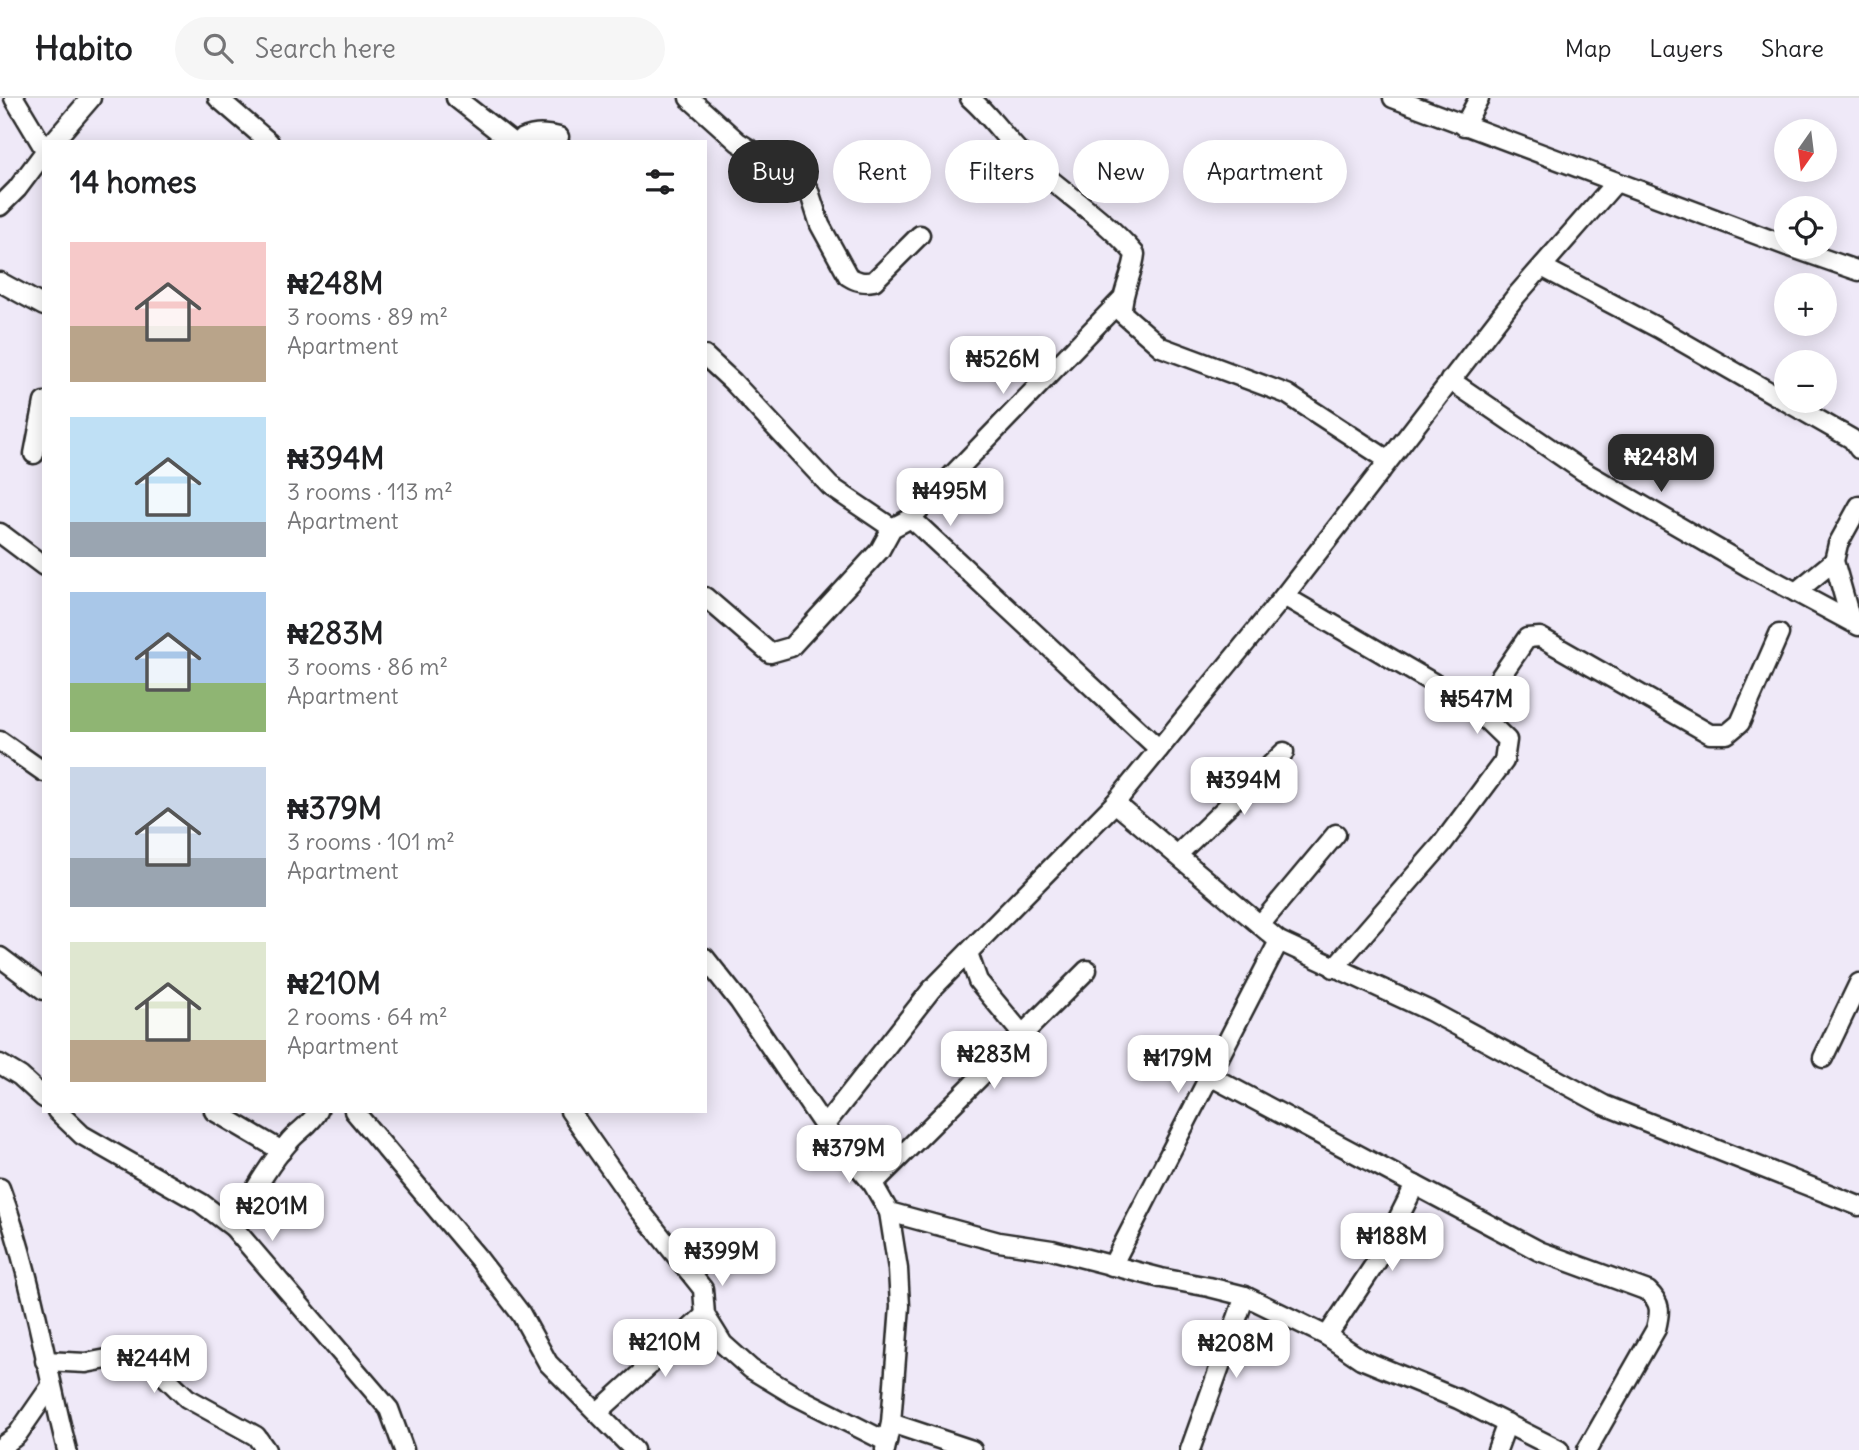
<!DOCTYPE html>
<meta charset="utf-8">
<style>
body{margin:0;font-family:Delius,sans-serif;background:#f6f6f6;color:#202124;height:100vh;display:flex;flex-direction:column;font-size:26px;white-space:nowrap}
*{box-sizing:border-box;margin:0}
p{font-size:23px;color:#757577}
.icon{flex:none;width:38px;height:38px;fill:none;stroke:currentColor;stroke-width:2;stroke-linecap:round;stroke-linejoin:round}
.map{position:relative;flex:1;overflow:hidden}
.details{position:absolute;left:42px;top:42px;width:665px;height:973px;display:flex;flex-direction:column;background:#fff;border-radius:0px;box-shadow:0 4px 18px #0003}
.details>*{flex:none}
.guide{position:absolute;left:728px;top:42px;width:665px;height:63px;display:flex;gap:14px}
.needle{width:46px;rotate:194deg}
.tools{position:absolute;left:1774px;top:21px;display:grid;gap:14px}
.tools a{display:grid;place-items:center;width:63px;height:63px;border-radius:50%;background:#fff;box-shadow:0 4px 18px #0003;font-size:35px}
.price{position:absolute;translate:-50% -60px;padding:0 16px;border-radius:14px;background:#fff;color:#222;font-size:23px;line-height:46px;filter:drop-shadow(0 2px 4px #0008)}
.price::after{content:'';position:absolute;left:50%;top:42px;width:21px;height:16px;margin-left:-10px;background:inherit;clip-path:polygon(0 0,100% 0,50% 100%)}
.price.selected{background:#2b2b2b;color:#fff}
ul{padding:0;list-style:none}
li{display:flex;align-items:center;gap:21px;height:175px;padding:0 28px}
li span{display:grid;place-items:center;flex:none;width:196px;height:140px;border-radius:0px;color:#555}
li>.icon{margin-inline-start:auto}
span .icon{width:84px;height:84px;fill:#fffc;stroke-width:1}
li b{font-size:30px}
h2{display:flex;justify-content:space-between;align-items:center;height:84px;padding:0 28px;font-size:30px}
.pill{padding:0 24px;border-radius:32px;background:#fff;box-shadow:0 4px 18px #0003;font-size:24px;line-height:63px}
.pill.selected{background:#2b2b2b;color:#fff}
header{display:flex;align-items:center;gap:42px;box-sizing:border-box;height:98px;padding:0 35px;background:#fff;border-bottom:2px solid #e0e0e0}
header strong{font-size:33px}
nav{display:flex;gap:38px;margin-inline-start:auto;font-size:24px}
.search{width:490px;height:63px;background:#f6f6f6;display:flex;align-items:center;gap:18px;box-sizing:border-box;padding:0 24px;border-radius:38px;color:#757577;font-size:26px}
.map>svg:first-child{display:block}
</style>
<header>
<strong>Habito</strong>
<div class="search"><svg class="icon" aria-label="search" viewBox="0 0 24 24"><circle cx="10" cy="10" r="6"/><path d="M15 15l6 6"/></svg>Search here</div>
<nav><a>Map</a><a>Layers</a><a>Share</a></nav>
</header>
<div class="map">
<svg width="1859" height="1352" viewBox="0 0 1859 1352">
<rect width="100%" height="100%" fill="#efe9f8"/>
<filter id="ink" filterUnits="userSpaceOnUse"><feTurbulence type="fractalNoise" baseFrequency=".0143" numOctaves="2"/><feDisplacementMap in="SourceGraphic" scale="14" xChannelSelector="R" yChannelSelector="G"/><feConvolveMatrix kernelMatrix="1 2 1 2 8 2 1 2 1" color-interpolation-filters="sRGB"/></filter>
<g filter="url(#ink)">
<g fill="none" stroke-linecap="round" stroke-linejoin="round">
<g stroke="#2b2b2b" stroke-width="23">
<g id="minor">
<polyline points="14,0 44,50"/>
<polyline points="218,0 269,44"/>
<polyline points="456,0 512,44"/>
<path d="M689,0l49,44 47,29 17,8 7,12 11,34 28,51c9,6 16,7 26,5l46,-46"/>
<path d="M970,0c24,21 40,48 63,67 34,30 72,54 102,89 -2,21 -14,38 -13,59l39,34 126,47 101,66"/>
<polyline points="1393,0 1787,148"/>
<polyline points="1464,28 1479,0"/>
<polyline points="53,44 91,0"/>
<path d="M516,44c15,-9 26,-9 43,-5"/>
<polyline points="0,108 17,91 44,55"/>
<polyline points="1790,149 1859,173"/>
<polyline points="1542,169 1658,230 1852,341 1859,351"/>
<polyline points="0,184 44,208"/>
<polyline points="705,258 733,284 830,388 892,430"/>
<polyline points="1450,282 1583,373 1747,468 1859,528"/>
<polyline points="34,356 44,304"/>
<polyline points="911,420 1121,202"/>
<polyline points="0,435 44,468"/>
<polyline points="1796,494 1834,463"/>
<polyline points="1284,498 1471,607 1478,608 1483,604 1527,540 1540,539 1710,636 1727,636 1740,625 1779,536"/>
<polyline points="705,499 770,555 791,549 880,452 892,430 911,420 1159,651"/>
<polyline points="1851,523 1834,463 1838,446 1859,408"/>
<polyline points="0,643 44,674"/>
<polyline points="1115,705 1279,843 1430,913 1604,1007 1859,1108"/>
<polyline points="1177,757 1284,654"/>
<polyline points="1260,827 1336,736"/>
<polyline points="968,855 978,883 1022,936"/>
<polyline points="0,859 44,892"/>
<polyline points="705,860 739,903 824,1028 873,1086 889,1114 898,1171 900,1208 891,1325 885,1352"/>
<polyline points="1334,870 1442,746 1504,663 1507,642 1471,607"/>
<polyline points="1823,960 1859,885"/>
<polyline points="0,966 20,978 44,1000"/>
<path d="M1210,978l329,175 109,40c14,13 12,21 8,38l-69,121"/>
<polyline points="57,1013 82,1037 201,1105 233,1129 389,1311 404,1352"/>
<polyline points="214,1013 282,1053"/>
<polyline points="354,1013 478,1160 521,1216 548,1265 634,1352"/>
<polyline points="570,1013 638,1110 703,1191 705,1217 723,1246 751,1271 794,1297 887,1344"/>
<polyline points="824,1028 931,892 1115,705 1284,498 1516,198 1616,84"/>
<polyline points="873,1086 1087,872"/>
<path d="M0,1090c31,84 45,175 67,262"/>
<polyline points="889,1114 999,1144 1052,1152 1161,1180 1209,1189 1245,1198 1327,1238 1361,1261 1458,1301 1559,1352"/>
<path d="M233,1129c17,-28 33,-59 55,-84 9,-12 23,-18 30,-32"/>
<polyline points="1112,1168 1279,843"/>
<polyline points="1327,1238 1377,1163 1415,1087"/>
<polyline points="45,1263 86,1265 128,1257 149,1263 187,1300 256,1338 266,1352"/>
<polyline points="598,1314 705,1217"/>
<polyline points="891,1325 972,1352"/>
<polyline points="0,1350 17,1337 51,1288"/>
<polyline points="1190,1352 1245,1198"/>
<polyline points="1497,1352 1507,1325"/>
</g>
</g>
<use href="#minor" stroke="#fff" stroke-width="18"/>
</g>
</g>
</svg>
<div class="tools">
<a><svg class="needle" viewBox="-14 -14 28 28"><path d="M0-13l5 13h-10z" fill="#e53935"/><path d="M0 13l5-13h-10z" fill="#757577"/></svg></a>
<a><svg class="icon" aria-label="locate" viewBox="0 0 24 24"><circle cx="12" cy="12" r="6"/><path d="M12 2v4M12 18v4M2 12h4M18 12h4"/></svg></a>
<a>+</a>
<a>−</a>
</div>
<b class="price" style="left:1003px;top:298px">₦526M</b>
<b class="price selected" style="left:1661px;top:396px">₦248M</b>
<b class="price" style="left:950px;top:430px">₦495M</b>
<b class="price" style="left:1477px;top:638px">₦547M</b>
<b class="price" style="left:1244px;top:719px">₦394M</b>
<b class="price" style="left:994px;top:993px">₦283M</b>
<b class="price" style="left:1178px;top:997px">₦179M</b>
<b class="price" style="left:849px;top:1087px">₦379M</b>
<b class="price" style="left:272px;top:1145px">₦201M</b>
<b class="price" style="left:1392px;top:1175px">₦188M</b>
<b class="price" style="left:722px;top:1190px">₦399M</b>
<b class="price" style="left:665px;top:1281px">₦210M</b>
<b class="price" style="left:1236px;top:1282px">₦208M</b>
<b class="price" style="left:154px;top:1297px">₦244M</b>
<div class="guide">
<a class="pill selected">Buy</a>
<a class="pill">Rent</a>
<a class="pill">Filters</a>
<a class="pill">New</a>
<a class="pill">Apartment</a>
</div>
<section class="details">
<h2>14 homes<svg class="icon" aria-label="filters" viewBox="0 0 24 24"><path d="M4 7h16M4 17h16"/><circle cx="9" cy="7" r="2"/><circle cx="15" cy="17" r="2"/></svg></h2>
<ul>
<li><span style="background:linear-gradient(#f6c9c9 60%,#b9a48a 0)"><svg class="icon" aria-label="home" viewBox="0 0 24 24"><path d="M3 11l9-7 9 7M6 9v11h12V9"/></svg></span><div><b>₦248M</b><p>3 rooms · 89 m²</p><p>Apartment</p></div></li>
<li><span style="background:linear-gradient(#bfe0f5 75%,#9aa5b1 0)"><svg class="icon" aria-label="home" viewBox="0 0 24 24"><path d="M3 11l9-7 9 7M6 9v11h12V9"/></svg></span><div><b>₦394M</b><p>3 rooms · 113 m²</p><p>Apartment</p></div></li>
<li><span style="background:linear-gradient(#a9c7e8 65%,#8fb573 0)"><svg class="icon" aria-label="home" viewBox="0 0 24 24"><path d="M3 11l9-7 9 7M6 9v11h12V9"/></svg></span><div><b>₦283M</b><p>3 rooms · 86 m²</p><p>Apartment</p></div></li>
<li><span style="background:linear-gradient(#c9d6e8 65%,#9aa5b1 0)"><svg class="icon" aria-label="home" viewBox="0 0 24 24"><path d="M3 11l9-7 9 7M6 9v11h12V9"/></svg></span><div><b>₦379M</b><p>3 rooms · 101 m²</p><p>Apartment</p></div></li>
<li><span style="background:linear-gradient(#dfe7d0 70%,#b9a48a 0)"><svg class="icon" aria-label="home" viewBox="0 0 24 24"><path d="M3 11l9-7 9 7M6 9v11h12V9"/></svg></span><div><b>₦210M</b><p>2 rooms · 64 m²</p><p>Apartment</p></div></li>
</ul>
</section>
</div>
